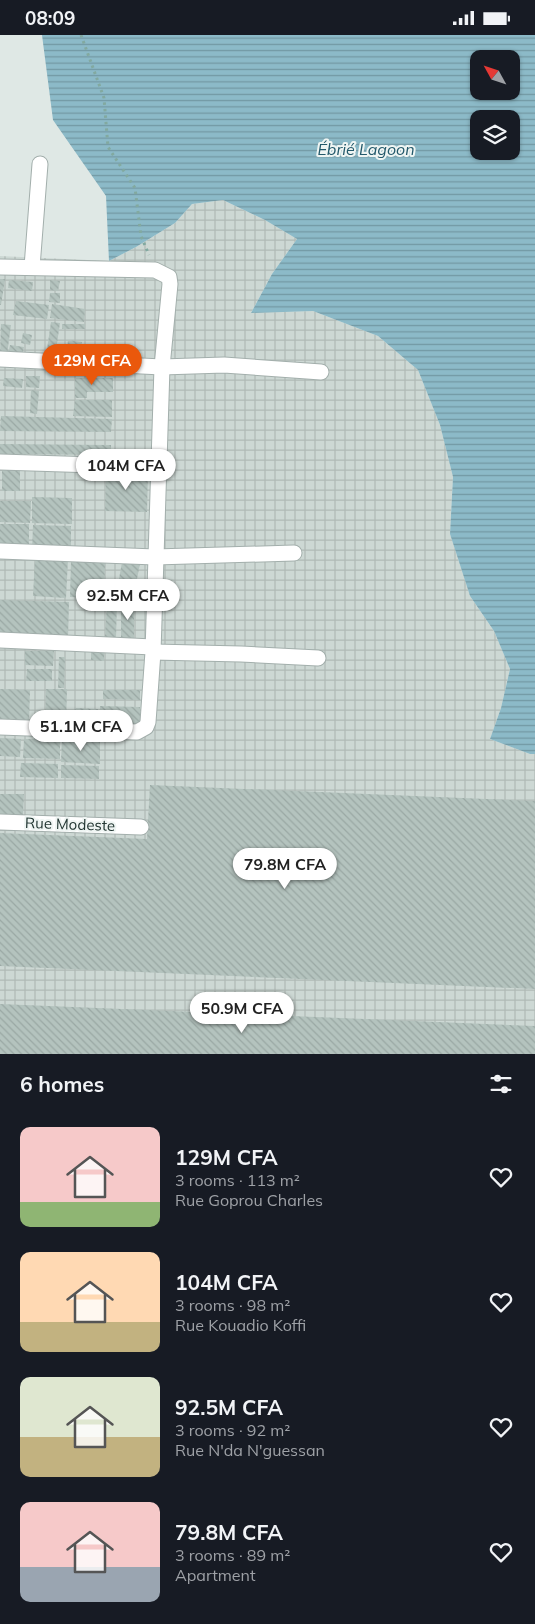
<!DOCTYPE html>
<meta charset="utf-8">
<style>
body{margin:0;font-family:Mulish,sans-serif;background:#20242c;color:#f1f3f6;height:100vh;display:flex;flex-direction:column;font-size:19px;white-space:nowrap}
*{box-sizing:border-box;margin:0}
p{font-size:16px;color:#9ea1a6}
.icon{flex:none;width:28px;height:28px;fill:none;stroke:currentColor;stroke-width:2;stroke-linecap:round;stroke-linejoin:round}
.map{position:relative;height:1019px;overflow:hidden}
.sheet{display:flex;flex-direction:column;background:#171b24;flex:1}
.sheet>*{flex:none}
.needle{width:32px;rotate:310deg}
.controls{position:absolute;left:470px;top:15px;display:grid;gap:10px}
.controls a{display:grid;place-items:center;width:50px;height:50px;border-radius:10px;background:#171b24;box-shadow:0 1px 4px #0004;font-size:25px}
.price{position:absolute;translate:-50% -42px;padding:0 11px;border-radius:18px;background:#fff;color:#222;font-size:16px;line-height:32px;filter:drop-shadow(0 1px 2px #0008)}
.price::after{content:'';position:absolute;left:50%;top:30px;width:15px;height:11px;margin-left:-8px;background:inherit;clip-path:polygon(0 0,100% 0,50% 100%)}
.price.current{background:#ea580c;color:#fff}
ul{padding:0;list-style:none}
li{display:flex;align-items:center;gap:15px;height:125px;padding:0 20px}
li span{display:grid;place-items:center;flex:none;width:140px;height:100px;border-radius:10px;color:#555}
li>.icon{margin-inline-start:auto}
span .icon{width:60px;height:60px;fill:#fffc;stroke-width:1}
li b{font-size:21px}
h2{display:flex;justify-content:space-between;align-items:center;height:60px;padding:0 20px;font-size:21px}
.status{display:flex;justify-content:space-between;align-items:center;height:35px;padding:0 25px;background:#171b24;direction:ltr}
.status svg{height:14px;fill:currentColor}
.map>svg:first-child{display:block}
</style>
<div class="status"><b>08:09</b><svg viewBox="0 0 49 12"><path d="M0 12V9h3v3zM5 12V6h3v6zM10 12V3h3v9zM15 12V0h3v12zM26 1h20v11H26zM47 4h2v5h-2z"/></svg></div>
<div class="map">
<svg width="535" height="1019" viewBox="0 0 535 1019">
<defs>
<pattern id="industrial-grid" width="8" height="8" patternUnits="userSpaceOnUse" patternTransform="scale(1.25)"><rect width="8" height="8" fill="#cdd8d4"/><path d="M0 4h8M4 0v8" fill="none" stroke="#b0bab6"/></pattern>
<pattern id="water-rules" width="6" height="5" patternUnits="userSpaceOnUse" patternTransform="scale(1.25)"><rect width="6" height="5" fill="#8cbac8"/><path d="M0 2.5h6" fill="none" stroke="#7298a3"/></pattern>
<pattern id="building-back-hatch" width="6" height="6" patternUnits="userSpaceOnUse" patternTransform="scale(1.25)"><rect width="6" height="6" fill="#b4c3be"/><path d="M-1 5l2 2M0 0l6 6M5-1l2 2" fill="none" stroke="#9aa8a4"/></pattern>
</defs>
<rect width="100%" height="100%" fill="#dfe8e5"/>
<polygon fill="url(#industrial-grid)" points="223,165 265,185 297,204 272,239 251,278 313,276 378,301 418,335 440,390 453,442 450,499 470,561 494,596 510,634 501,673 490,704 530,719 535,719 535,1019 0,1019 0,221 109,226 136,212 175,188 192,169"/>
<path fill="url(#water-rules)" fill-rule="evenodd" d="M42,0h493v719h-5l-40,-15 11,-31 9,-39 -16,-38 -24,-35 -20,-62 3,-57 -13,-52 -22,-55 -40,-34 -65,-25 -62,2 21,-39 25,-35 -32,-19 -42,-20 -31,4 -17,19 -39,24 -27,14 -3,-65 -53,-76zM479,24h32v32h-32zM479,84h32v32h-32z"/>
<g fill="url(#building-back-hatch)">
<polygon points="0,244 5,244 1,270 0,270"/>
<polygon points="9,245 33,247 32,256 8,253"/>
<polygon points="50,245 60,246 58,256 50,255"/>
<polygon points="50,258 60,258 60,268 49,267"/>
<polygon points="16,266 49,270 47,284 13,280"/>
<polygon points="52,269 85,274 84,287 50,283"/>
<polygon points="51,287 60,288 55,322 46,321"/>
<polygon points="1,289 11,290 7,320 0,320"/>
<rect x="62" y="289" width="23" height="5"/>
<polygon points="23,298 32,300 30,310 21,308"/>
<polygon points="68,305 82,307 79,325 66,323"/>
<polygon points="10,310 24,312 22,322 8,320"/>
<polygon points="26,341 40,341 39,353 26,352"/>
<polygon points="4,343 23,344 22,353 3,351"/>
<polygon points="75,343 113,343 113,357 87,357 87,363 75,363"/>
<polygon points="31,355 39,356 37,379 30,378"/>
<polygon points="75,365 112,365 112,382 73,381"/>
<polygon points="1,381 112,384 111,397 0,396"/>
<polygon points="0,409 111,410 111,420 0,419"/>
<rect x="2" y="432" width="18" height="24"/>
<polygon points="106,436 148,437 147,477 105,476"/>
<polygon points="32,462 72,463 72,489 32,488"/>
<polygon points="0,466 31,466 30,488 0,487"/>
<polygon points="0,489 29,489 29,515 0,514"/>
<polygon points="33,490 71,491 71,516 32,515"/>
<polygon points="35,523 68,524 66,563 33,561"/>
<polygon points="71,526 105,527 104,563 70,562"/>
<polygon points="122,527 140,529 133,564 116,561"/>
<polygon points="0,565 69,567 68,604 0,602"/>
<polygon points="107,567 117,567 116,603 105,602"/>
<rect x="121" y="569" width="13" height="34"/>
<polygon points="25,616 54,616 53,631 25,630"/>
<polygon points="91,617 104,618 104,626 91,625"/>
<polygon points="59,622 65,622 64,653 58,653"/>
<polygon points="27,634 52,634 52,646 26,646"/>
<polygon points="0,654 30,655 29,689 0,689"/>
<polygon points="46,654 67,654 66,691 45,690"/>
<polygon points="103,655 140,655 140,665 103,664"/>
<polygon points="100,671 140,672 140,692 100,692"/>
<polygon points="75,673 98,674 98,692 74,691"/>
<polygon points="0,703 21,704 20,722 0,721"/>
<polygon points="24,704 60,705 60,724 23,723"/>
<polygon points="62,704 100,706 100,729 61,727"/>
<polygon points="21,728 58,729 58,743 20,742"/>
<polygon points="61,730 99,731 99,744 61,743"/>
<polygon points="150,750 535,766 535,954 0,931 0,798 147,804"/>
<polygon points="0,759 24,759 23,780 0,779"/>
<polygon points="0,969 535,991 535,1019 0,1019"/>
</g>
<g fill="none" stroke-linecap="round" stroke-linejoin="round">
<g stroke="#a3afac" stroke-width="17">
<g id="street">
<polyline points="0,232 155,235 169,242 170,249 162,332 153,617 148,687 146,692 137,697 0,692"/>
<polyline points="32,232 40,129"/>
<polyline points="0,324 162,332 224,330 321,337"/>
<polyline points="0,427 158,432"/>
<polyline points="0,516 155,522 294,518"/>
<polyline points="0,605 153,612"/>
<polyline points="153,617 241,619 318,623"/>
<polyline points="0,787 141,792"/>
</g>
</g>
<polyline stroke="#82a9a0" stroke-width="3" stroke-dasharray="2.5 4" stroke-linecap="butt" points="81,0 104,63 108,112 135,153 141,201 149,220"/>
<use href="#street" stroke="#fff" stroke-width="15"/>
</g>
<g text-anchor="middle" dominant-baseline="central" stroke-width="4" stroke-linejoin="round" paint-order="stroke">
<g font-size="15" fill="#223632" stroke="#eff5f3">
<text transform="translate(70 789) rotate(2)">Rue Modeste</text>
</g>
<g font-size="16" font-style="italic" fill="#23596b" stroke="#eff5f3">
<text x="366" y="114">Ébrié Lagoon</text>
</g>
</g>
</svg>
<div class="controls">
<a><svg class="needle" viewBox="-14 -14 28 28"><path d="M0-13l5 13h-10z" fill="#e53935"/><path d="M0 13l5-13h-10z" fill="#9ea1a6"/></svg></a>
<a><svg class="icon" aria-label="layers" viewBox="0 0 24 24"><path d="M12 4l9 5-9 5-9-5zM3 14l9 5 9-5"/></svg></a>
</div>
<b class="price current" style="left:92px;top:351px">129M CFA</b>
<b class="price" style="left:126px;top:456px">104M CFA</b>
<b class="price" style="left:128px;top:586px">92.5M CFA</b>
<b class="price" style="left:81px;top:717px">51.1M CFA</b>
<b class="price" style="left:285px;top:855px">79.8M CFA</b>
<b class="price" style="left:242px;top:999px">50.9M CFA</b>
</div>
<section class="sheet">
<h2>6 homes<svg class="icon" aria-label="filters" viewBox="0 0 24 24"><path d="M4 7h16M4 17h16"/><circle cx="9" cy="7" r="2"/><circle cx="15" cy="17" r="2"/></svg></h2>
<ul>
<li><span style="background:linear-gradient(#f6c9c9 75%,#8fb573 0)"><svg class="icon" aria-label="home" viewBox="0 0 24 24"><path d="M3 11l9-7 9 7M6 9v11h12V9"/></svg></span><div><b>129M CFA</b><p>3 rooms · 113 m²</p><p>Rue Goprou Charles</p></div><svg class="icon" aria-label="heart" viewBox="0 0 24 24"><path d="M12 20l-8-8c-3-5 5-10 8-4 3-6 11-1 8 4z"/></svg></li>
<li><span style="background:linear-gradient(#ffd9b3 70%,#c2b280 0)"><svg class="icon" aria-label="home" viewBox="0 0 24 24"><path d="M3 11l9-7 9 7M6 9v11h12V9"/></svg></span><div><b>104M CFA</b><p>3 rooms · 98 m²</p><p>Rue Kouadio Koffi</p></div><svg class="icon" aria-label="heart" viewBox="0 0 24 24"><path d="M12 20l-8-8c-3-5 5-10 8-4 3-6 11-1 8 4z"/></svg></li>
<li><span style="background:linear-gradient(#dfe7d0 60%,#c2b280 0)"><svg class="icon" aria-label="home" viewBox="0 0 24 24"><path d="M3 11l9-7 9 7M6 9v11h12V9"/></svg></span><div><b>92.5M CFA</b><p>3 rooms · 92 m²</p><p>Rue N'da N'guessan</p></div><svg class="icon" aria-label="heart" viewBox="0 0 24 24"><path d="M12 20l-8-8c-3-5 5-10 8-4 3-6 11-1 8 4z"/></svg></li>
<li><span style="background:linear-gradient(#f6c9c9 65%,#9aa5b1 0)"><svg class="icon" aria-label="home" viewBox="0 0 24 24"><path d="M3 11l9-7 9 7M6 9v11h12V9"/></svg></span><div><b>79.8M CFA</b><p>3 rooms · 89 m²</p><p>Apartment</p></div><svg class="icon" aria-label="heart" viewBox="0 0 24 24"><path d="M12 20l-8-8c-3-5 5-10 8-4 3-6 11-1 8 4z"/></svg></li>
</ul>
</section>
